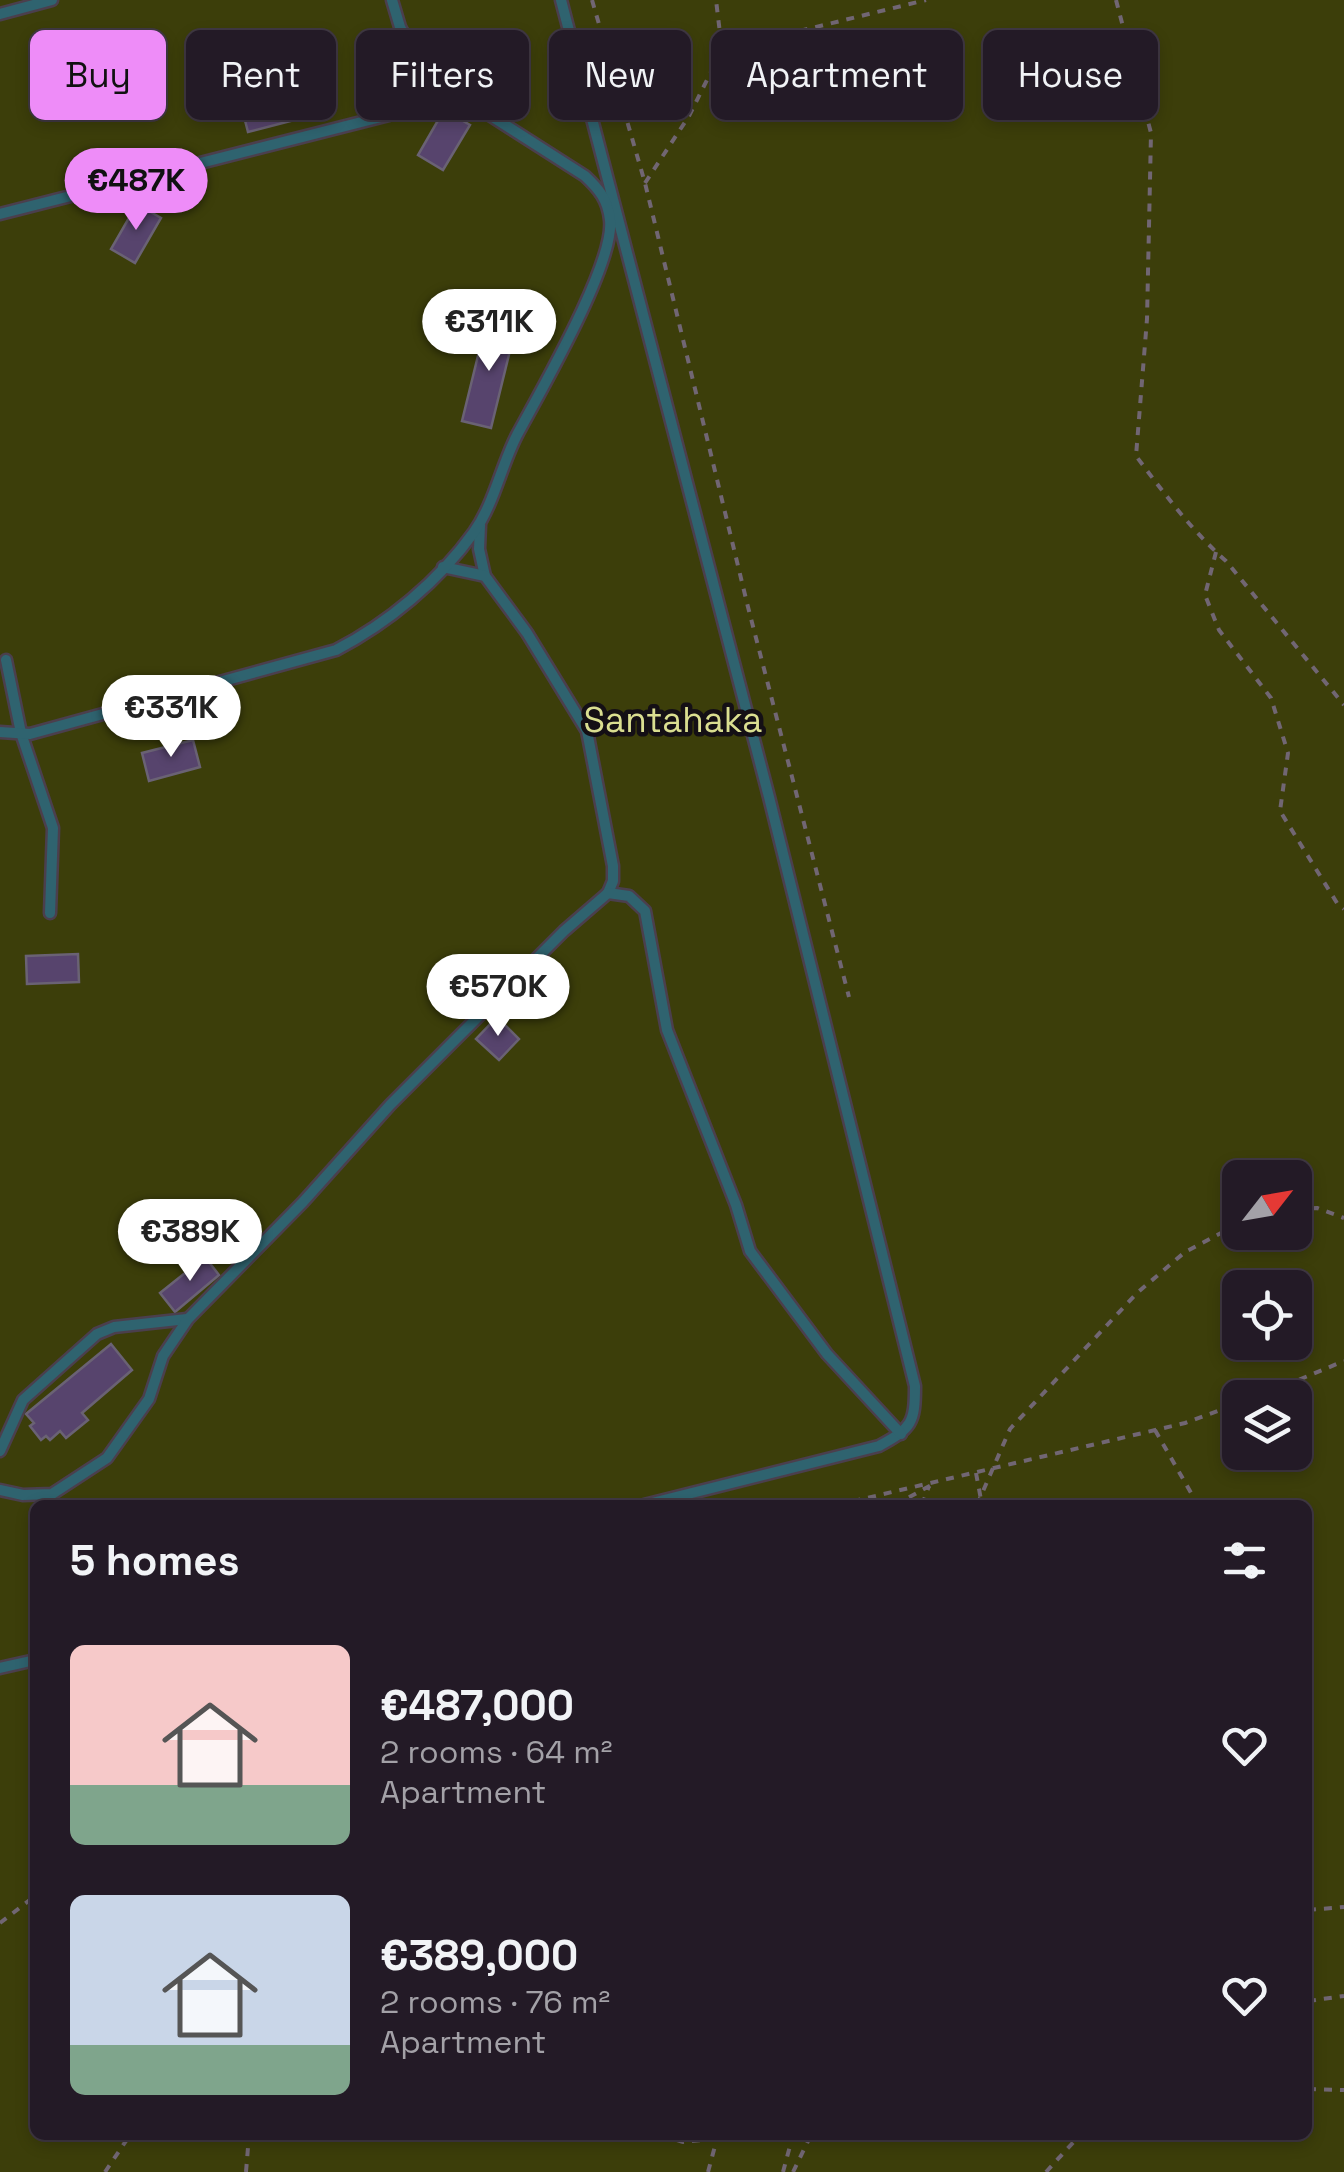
<!DOCTYPE html>
<meta charset="utf-8">
<style>
body{margin:0;font-family:"Space Grotesk",sans-serif;background:#2b232e;color:#f1f3f6;height:100vh;display:flex;flex-direction:column;font-size:38px;white-space:nowrap}
*{box-sizing:border-box;margin:0}
p{font-size:32px;color:#a3a1a7}
.icon{flex:none;width:55px;height:55px;fill:none;stroke:currentColor;stroke-width:2;stroke-linecap:round;stroke-linejoin:round}
.map{position:relative;flex:1;overflow:hidden}
.panel{position:absolute;left:30px;top:1500px;width:1282px;height:640px;display:flex;flex-direction:column;background:#231a26;border-radius:15px;box-shadow:0 5px 15px #0003,0 0 0 2px #403843}
.panel>*{flex:none}
.banner{position:absolute;left:30px;top:30px;width:1285px;height:90px;display:flex;gap:20px}
.needle{width:65px;rotate:59deg}
.controls{position:absolute;left:1222px;top:1160px;display:grid;gap:20px}
.controls a{display:grid;place-items:center;width:90px;height:90px;border-radius:15px;background:#231a26;box-shadow:0 5px 15px #0003,0 0 0 2px #403843;font-size:50px}
.price{position:absolute;translate:-50% -85px;padding:0 22px;border-radius:35px;background:#fff;color:#222;font-size:32px;line-height:65px;filter:drop-shadow(0 2px 5px #0008)}
.price::after{content:'';position:absolute;left:50%;top:60px;width:30px;height:22px;margin-left:-15px;background:inherit;clip-path:polygon(0 0,100% 0,50% 100%)}
.price.selected{background:#ee8cf8;color:#111}
ul{padding:0;list-style:none}
li{display:flex;align-items:center;gap:30px;height:250px;padding:0 40px}
li span{display:grid;place-items:center;flex:none;width:280px;height:200px;border-radius:15px;color:#555}
li>.icon{margin-inline-start:auto}
span .icon{width:120px;height:120px;fill:#fffc;stroke-width:1}
li b{font-size:42px}
h2{display:flex;justify-content:space-between;align-items:center;height:120px;padding:0 40px;font-size:42px}
.tag{padding:0 35px;border-radius:15px;background:#231a26;box-shadow:0 5px 15px #0003,0 0 0 2px #403843;font-size:35px;line-height:90px}
.tag.selected{background:#ee8cf8;color:#111}
.map>svg:first-child{display:block}
</style>
<div class="map">
<svg width="1344" height="2172" viewBox="0 0 1344 2172">
<rect width="100%" height="100%" fill="#2f2332"/>
<path fill="#3c3e0a" fill-rule="evenodd" d="M0,0h1344v2172h-1344zM1240,1178h55v54h-55zM1240,1288h55v54h-55zM1240,1398h55v54h-55zM35,1505h1273v630h-1273z"/>
<g fill="#57446d" stroke="#6a6274" stroke-width="2.5">
<polygon points="291,92 298,119 248,132 241,105"/>
<polygon points="444,110 470,125 443,170 418,155"/>
<polygon points="137,204 161,218 135,263 111,249"/>
<polygon points="487,319 516,326 491,428 462,421"/>
<polygon points="193,740 200,767 149,781 142,753"/>
<polygon points="78,954 79,982 27,984 26,956"/>
<polygon points="497,1017 519,1039 499,1060 476,1039"/>
<polygon points="205,1257 219,1275 175,1312 160,1293"/>
<polygon points="111,1344 132,1370 82,1413 88,1420 66,1438 60,1431 50,1440 46,1436 41,1440 30,1426 34,1423 26,1414"/>
</g>
<g fill="none" stroke-linecap="round" stroke-linejoin="round">
<g stroke="#4b3f4d" stroke-width="15">
<g id="service">
<path d="M561,0l208,797 146,589c0,37 -3,42 -36,60l-235,59"/>
<polyline points="0,14 52,0"/>
<polyline points="0,214 389,115 431,74"/>
<polyline points="480,525 479,549 485,576"/>
<polyline points="443,567 485,576 527,633 587,731 613,866 613,881 608,893"/>
<polyline points="6,660 21,733 53,828 50,913"/>
<path d="M0,732l30,2 306,-84c52,-27 103,-69 138,-118 20,-28 27,-66 43,-97 23,-43 98,-172 93,-215 -2,-20 -11,-31 -25,-44l-144,-92 -22,-21 -19,-36 -8,-27"/>
<polyline points="0,1451 23,1400 97,1334 114,1327 187,1319"/>
<polyline points="0,1490 23,1495 52,1494 107,1458 149,1399 163,1356 188,1319 303,1202 390,1105 564,931 608,893 629,896 645,911 667,1030 736,1205 750,1251 827,1354 901,1434"/>
<polyline points="0,1668 35,1660"/>
</g>
</g>
<g stroke="#716673" stroke-width="4" stroke-dasharray="8 8" stroke-linecap="butt">
<polyline points="592,0 645,183 748,607 849,997"/>
<path d="M1116,0l35,133 -4,186 -11,137c28,37 55,74 90,105l118,144"/>
<polyline points="722,50 926,0"/>
<polyline points="645,183 689,116 722,50 716,0"/>
<polyline points="1216,552 1205,595 1219,630 1271,698 1288,753 1280,811 1337,903 1344,909"/>
<polyline points="1295,1209 1317,1208 1344,1218"/>
<polyline points="1255,1398 1344,1361"/>
<polyline points="1155,1430 1198,1505"/>
<polyline points="976,1473 982,1505"/>
<polyline points="837,1505 1185,1423 1240,1403"/>
<polyline points="895,1505 933,1484"/>
<polyline points="922,1505 929,1486"/>
<polyline points="977,1505 1010,1429 1137,1293 1185,1252 1240,1223"/>
<polyline points="1308,1910 1344,1907"/>
<polyline points="0,1923 35,1896"/>
<polyline points="1308,2001 1344,1996"/>
<polyline points="1308,2089 1344,2090"/>
<polyline points="661,2135 683,2142 751,2135"/>
<polyline points="105,2172 130,2135"/>
<polyline points="246,2172 249,2135"/>
<polyline points="708,2172 718,2135"/>
<polyline points="783,2172 793,2135"/>
<polyline points="793,2172 811,2135"/>
<polyline points="1046,2172 1080,2135"/>
</g>
<use href="#service" stroke="#2f636f" stroke-width="10"/>
</g>
<g text-anchor="middle" dominant-baseline="central" stroke-width="9" stroke-linejoin="round" paint-order="stroke">
<g font-size="35" fill="#dade90" stroke="#140f15">
<text x="673" y="720">Santahaka</text>
</g>
</g>
</svg>
<div class="controls">
<a><svg class="needle" viewBox="-14 -14 28 28"><path d="M0-13l5 13h-10z" fill="#e53935"/><path d="M0 13l5-13h-10z" fill="#a3a1a7"/></svg></a>
<a><svg class="icon" aria-label="locate" viewBox="0 0 24 24"><circle cx="12" cy="12" r="6"/><path d="M12 2v4M12 18v4M2 12h4M18 12h4"/></svg></a>
<a><svg class="icon" aria-label="layers" viewBox="0 0 24 24"><path d="M12 4l9 5-9 5-9-5zM3 14l9 5 9-5"/></svg></a>
</div>
<b class="price selected" style="left:136px;top:233px">€487K</b>
<b class="price" style="left:489px;top:374px">€311K</b>
<b class="price" style="left:171px;top:760px">€331K</b>
<b class="price" style="left:498px;top:1039px">€570K</b>
<b class="price" style="left:190px;top:1284px">€389K</b>
<div class="banner">
<a class="tag selected">Buy</a>
<a class="tag">Rent</a>
<a class="tag">Filters</a>
<a class="tag">New</a>
<a class="tag">Apartment</a>
<a class="tag">House</a>
</div>
<section class="panel">
<h2>5 homes<svg class="icon" aria-label="filters" viewBox="0 0 24 24"><path d="M4 7h16M4 17h16"/><circle cx="9" cy="7" r="2"/><circle cx="15" cy="17" r="2"/></svg></h2>
<ul>
<li><span style="background:linear-gradient(#f6c9c9 70%,#7fa58c 0)"><svg class="icon" aria-label="home" viewBox="0 0 24 24"><path d="M3 11l9-7 9 7M6 9v11h12V9"/></svg></span><div><b>€487,000</b><p>2 rooms · 64 m²</p><p>Apartment</p></div><svg class="icon" aria-label="heart" viewBox="0 0 24 24"><path d="M12 20l-8-8c-3-5 5-10 8-4 3-6 11-1 8 4z"/></svg></li>
<li><span style="background:linear-gradient(#c9d6e8 75%,#7fa58c 0)"><svg class="icon" aria-label="home" viewBox="0 0 24 24"><path d="M3 11l9-7 9 7M6 9v11h12V9"/></svg></span><div><b>€389,000</b><p>2 rooms · 76 m²</p><p>Apartment</p></div><svg class="icon" aria-label="heart" viewBox="0 0 24 24"><path d="M12 20l-8-8c-3-5 5-10 8-4 3-6 11-1 8 4z"/></svg></li>
</ul>
</section>
</div>
